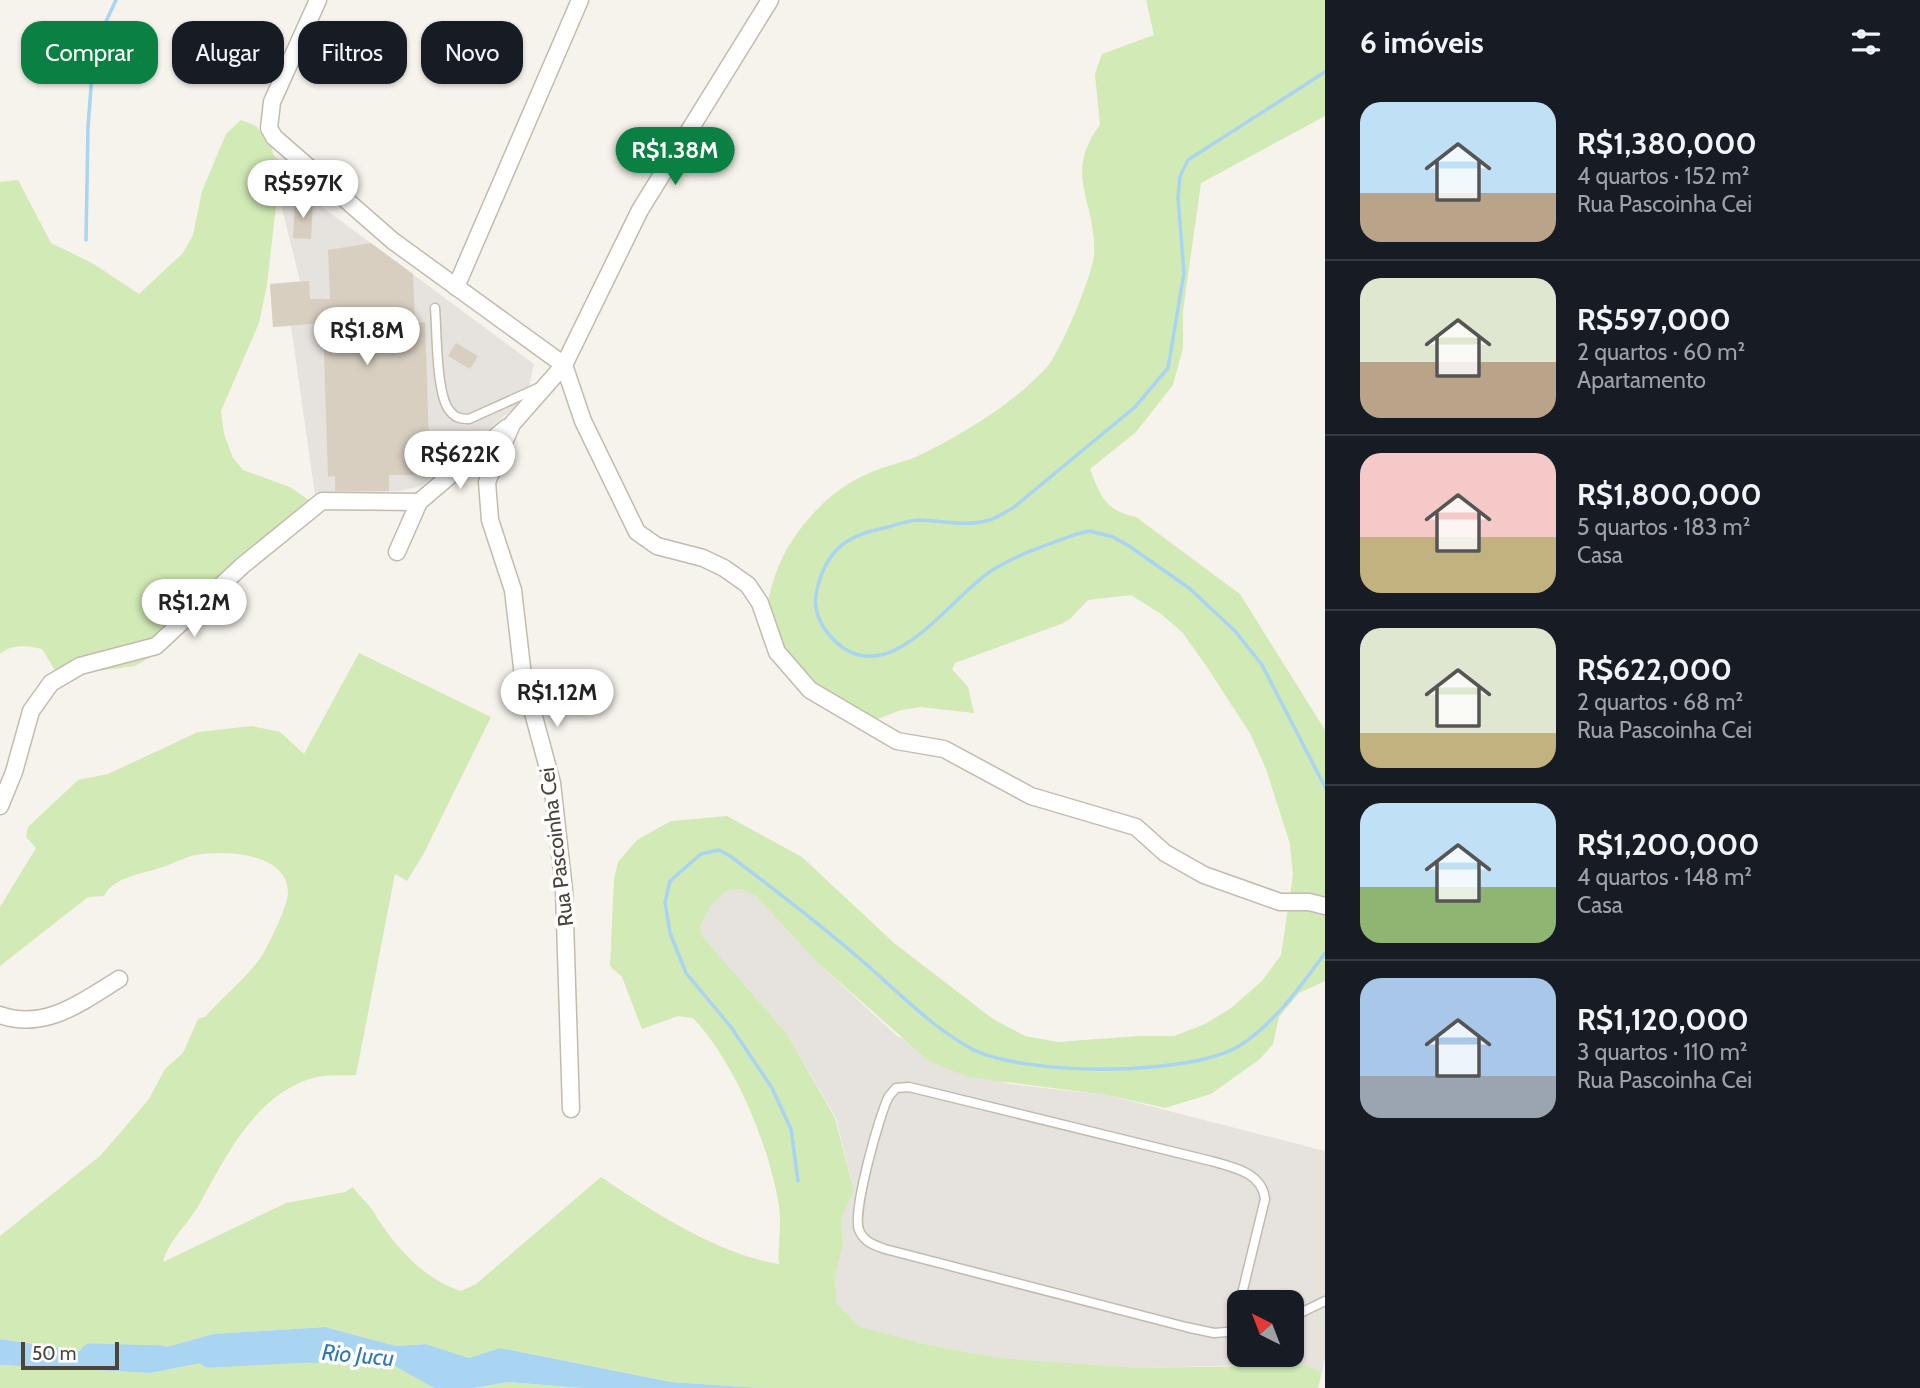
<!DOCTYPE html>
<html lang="pt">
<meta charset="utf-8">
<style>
body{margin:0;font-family:Cabin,sans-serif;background:#20242c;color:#f1f3f6;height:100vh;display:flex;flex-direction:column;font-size:26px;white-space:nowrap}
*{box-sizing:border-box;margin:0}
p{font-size:23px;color:#9ea1a6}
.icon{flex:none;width:38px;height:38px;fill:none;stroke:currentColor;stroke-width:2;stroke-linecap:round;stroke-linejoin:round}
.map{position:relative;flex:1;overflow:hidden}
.drawer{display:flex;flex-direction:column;background:#171b24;width:595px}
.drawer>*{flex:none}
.guide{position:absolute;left:21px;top:21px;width:665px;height:63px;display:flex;gap:14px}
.needle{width:46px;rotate:318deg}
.buttons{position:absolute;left:1227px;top:1290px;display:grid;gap:14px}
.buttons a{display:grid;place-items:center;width:77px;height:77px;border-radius:14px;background:#171b24;box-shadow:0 2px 5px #0004;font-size:35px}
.scale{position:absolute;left:21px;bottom:18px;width:98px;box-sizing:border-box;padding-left:7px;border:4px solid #4b4439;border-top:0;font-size:19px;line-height:24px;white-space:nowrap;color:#4b4439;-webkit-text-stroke:5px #fff;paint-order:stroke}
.price{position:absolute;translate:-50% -60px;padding:0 16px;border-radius:24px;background:#fff;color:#222;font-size:23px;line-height:46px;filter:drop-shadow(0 2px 4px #0008)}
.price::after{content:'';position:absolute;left:50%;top:42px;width:21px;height:16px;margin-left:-10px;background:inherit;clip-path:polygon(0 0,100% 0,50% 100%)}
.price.current{background:#0b8043;color:#fff}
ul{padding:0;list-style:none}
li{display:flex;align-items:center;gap:21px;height:175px;padding:0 35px}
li+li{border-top:2px solid #363941}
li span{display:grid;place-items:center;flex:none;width:196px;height:140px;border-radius:21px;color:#555}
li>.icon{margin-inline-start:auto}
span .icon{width:84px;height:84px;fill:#fffc;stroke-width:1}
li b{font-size:30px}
h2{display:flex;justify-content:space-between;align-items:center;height:84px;padding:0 35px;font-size:30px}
.chip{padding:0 24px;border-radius:21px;background:#171b24;box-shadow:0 2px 5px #0004;font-size:24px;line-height:63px}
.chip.current{background:#0b8043;color:#fff}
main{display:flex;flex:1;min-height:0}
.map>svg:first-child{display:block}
</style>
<main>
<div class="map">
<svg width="1325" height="1388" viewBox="0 0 1325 1388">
<rect width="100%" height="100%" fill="#f6f3ec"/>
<g fill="#e6e2dd" fill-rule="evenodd">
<polygon points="267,149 301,180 314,201 534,364 527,397 421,486 400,491 315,495 291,326 273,327 270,284 300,281"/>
<path d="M740,889l17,8 22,20 40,47 78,72 112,48 98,11 218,56v207l-3,14 -16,-7 -27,-1 -137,4 -142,-10 -71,-13 -71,-19 -21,-22 -2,-27 8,-31 -1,-29 12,-26 -18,-73 -49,-84 -84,-97 -3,-10 10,-20 16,-16zM1239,1302h53v52h-53z"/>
</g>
<g fill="#d2eab5">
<path d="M1146,0h179v116l-124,67 -18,128v37l-10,37 -37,47 -46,37c11,28 15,41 46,48l104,77 85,136v251l-26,12 -20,24 -6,27 -13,15 -49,35 -46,14 -58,-13 -138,-18 -39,-15 -111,-98 -62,-67 -17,-8 -14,2 -16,16 -10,20 3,10 84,97 48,84 19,73 -12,26 1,29 -8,31 2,27 21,22 71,19 71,13 142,10 164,-3 16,7 -4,16h-557l-90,-6 -171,-34 -31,10 -43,-14 -30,2 -71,-19 -112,7 -86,24 -127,-19v-103l101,-81 48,-56 16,-30 18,-16 15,-34 7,-2c16,-19 45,-42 58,-63 7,-12 24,-47 25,-60 1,-42 -64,-44 -93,-39 -12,3 -23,9 -35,13 -19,6 -46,9 -56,28l-16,1 -88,69v-59l36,-59 -10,-11 2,-10 50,-47 30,-6 90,-42 54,-6 28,6 24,22 55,-101 132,64 -67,136 -17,28 -12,-7 -39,201c-13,1 -30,-1 -43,3 -57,16 -87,78 -113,125 -11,21 -31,36 -37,59l123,-59 59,-11 8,-5c5,8 13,14 18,21 21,35 50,70 90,83l15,-7 125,-107c51,34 116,77 178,87 -2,-19 3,-38 0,-58 -10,-61 -44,-144 -86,-188l-15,-2 -36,13 -20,-52 -12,-11 4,-87 4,-17 19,-22 34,-19 56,-5 75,41 92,86 99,76 32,17 33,6 80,-6h36l31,-12 26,-16 31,-27 19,-26 12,-80 -3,-31 -24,-75 -15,-34 -44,-68 -25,-35 -21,-18 -30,-19 -43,5 -18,19 -9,5 -106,39 -3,6 16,18 6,26 -54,-6 -19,3 -26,10 -38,-16 -76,-70c7,-31 11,-62 29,-90 18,-29 45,-56 77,-70 19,-9 41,-12 59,-22 43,-22 89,-50 121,-85 13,-14 46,-93 47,-112 3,-54 -32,-80 6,-130l-5,-51 7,-20 52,-19z"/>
<path d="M241,120l15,6 16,22 6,41 -11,95 -8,39 -38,88 3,23 9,24 10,12 47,17 32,22 -80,62 -77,78 -30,17 -60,8 -17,15v-14l-16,-26c-14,-4 -32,-5 -42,5v-472l18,-2 33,63 41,20 47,31 44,-41 10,-18 9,-44 24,-57z"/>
<polygon points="295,1345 322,1346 396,1366 434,1388 0,1388 0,1365 150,1373"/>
<polygon points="508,1382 581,1388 474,1388"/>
</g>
<polygon fill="#a9d4f2" points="325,1327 396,1346 426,1344 469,1358 500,1348 671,1382 761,1388 581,1388 508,1382 474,1388 434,1388 395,1366 322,1346 295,1345 150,1373 0,1365 0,1339 127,1358 213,1334"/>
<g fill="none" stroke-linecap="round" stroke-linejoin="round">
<g stroke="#a9d4f2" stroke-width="3.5">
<path d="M1325,72l-137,88 -8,16 -2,22 6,75 -16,95 -33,39 -122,101c-8,4 -16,10 -24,12 -22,7 -46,1 -69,0 -12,0 -24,5 -36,8 -36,7 -56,21 -66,57 -7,23 1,41 18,57 55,51 116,-48 158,-73 25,-15 55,-25 83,-35l13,-3 23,6 16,9 60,42 46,43 27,34 63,122"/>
<polyline points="86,240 88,127 94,47 116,0"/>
<path d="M798,1181l-7,-52 -19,-41 -41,-61 -45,-54 -16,-40 -5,-31 5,-21 31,-27 18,-4 11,6c44,33 87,66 129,102 35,30 70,67 111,90 51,28 218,29 269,-2 35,-22 62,-60 86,-93"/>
</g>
<g stroke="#a9d4f2" stroke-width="23">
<polyline points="91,1355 161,1357"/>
<polyline points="209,1356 308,1351 374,1355"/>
</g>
</g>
<g fill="#d8cfc1">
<polygon points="295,201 313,202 311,239 293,238"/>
<polygon points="371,243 413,274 415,323 425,322 430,475 389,475 389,491 335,491 335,476 328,477 323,323 273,327 270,284 309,281 310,299 330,299 328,250"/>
<polygon points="456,343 478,356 470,369 448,356"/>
</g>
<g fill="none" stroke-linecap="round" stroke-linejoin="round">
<g stroke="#c2bbae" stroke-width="11">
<g id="lane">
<path d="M435,308c2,23 1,88 15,103 5,7 11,8 19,8l71,-32"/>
<polyline points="1292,1317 1325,1301"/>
<path d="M1239,1331l-25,2 -28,-6 -301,-78c-11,-4 -21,-7 -26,-19 -7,-17 20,-115 30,-134l7,-8 13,-1 302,74c21,6 51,11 54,38l-25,103"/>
<polyline points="1233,1332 1239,1306"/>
</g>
</g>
<g stroke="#c2bbae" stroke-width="19">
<g id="street">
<polyline points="318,0 272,102 269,128 274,137 393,241 564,365 583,421 637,532 657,546 703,558 724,568 748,585 760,603 777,652 810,690 897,741 944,749 1031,796 1136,827 1165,853 1204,875 1280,902 1309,902 1325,906"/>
<polyline points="456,287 580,0"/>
<polyline points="397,552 419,502 506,428"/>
<polyline points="0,806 14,772 31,711 51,683 80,666 156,646 242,566 322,501 419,502"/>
<path d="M0,1015c45,16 82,-13 119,-36"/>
<polyline points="571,1109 564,890 552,783 523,676 513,590 490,520 487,482 512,424 564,365 640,210 770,0"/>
</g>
</g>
<use href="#lane" stroke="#fff" stroke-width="8"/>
<use href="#street" stroke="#fff" stroke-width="16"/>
</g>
<g text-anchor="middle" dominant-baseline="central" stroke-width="7" stroke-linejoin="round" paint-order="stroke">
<g font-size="21" fill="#4b4439" stroke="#fff">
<text transform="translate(556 847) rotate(-97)">Rua Pascoinha Cei</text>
</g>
<g font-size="23" font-style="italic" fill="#2e7ab2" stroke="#fff">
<text transform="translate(358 1355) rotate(5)">Rio Jucu</text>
</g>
</g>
</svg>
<div class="buttons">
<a><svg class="needle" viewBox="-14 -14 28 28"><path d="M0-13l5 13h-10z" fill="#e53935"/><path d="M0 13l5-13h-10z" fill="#9ea1a6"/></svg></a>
</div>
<div class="scale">50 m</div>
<b class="price current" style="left:675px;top:187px">R$1.38M</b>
<b class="price" style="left:303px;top:220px">R$597K</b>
<b class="price" style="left:367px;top:367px">R$1.8M</b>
<b class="price" style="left:460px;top:491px">R$622K</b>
<b class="price" style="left:194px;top:639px">R$1.2M</b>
<b class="price" style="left:557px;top:729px">R$1.12M</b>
<div class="guide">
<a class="chip current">Comprar</a>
<a class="chip">Alugar</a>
<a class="chip">Filtros</a>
<a class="chip">Novo</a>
</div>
</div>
<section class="drawer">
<h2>6 imóveis<svg class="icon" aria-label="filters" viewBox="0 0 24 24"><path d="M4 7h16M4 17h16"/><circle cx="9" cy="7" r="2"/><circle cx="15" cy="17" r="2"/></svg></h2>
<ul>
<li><span style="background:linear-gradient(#bfe0f5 65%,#b9a48a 0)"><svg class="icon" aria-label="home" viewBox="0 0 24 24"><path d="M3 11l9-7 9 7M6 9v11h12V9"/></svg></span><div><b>R$1,380,000</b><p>4 quartos · 152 m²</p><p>Rua Pascoinha Cei</p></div></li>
<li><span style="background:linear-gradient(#dfe7d0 60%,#b9a48a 0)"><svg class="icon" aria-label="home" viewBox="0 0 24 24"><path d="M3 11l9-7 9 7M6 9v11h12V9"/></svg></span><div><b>R$597,000</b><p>2 quartos · 60 m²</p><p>Apartamento</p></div></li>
<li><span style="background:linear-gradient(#f6c9c9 60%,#c2b280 0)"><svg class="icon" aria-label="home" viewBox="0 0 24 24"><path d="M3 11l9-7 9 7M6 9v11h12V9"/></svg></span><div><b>R$1,800,000</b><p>5 quartos · 183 m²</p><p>Casa</p></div></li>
<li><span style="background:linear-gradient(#dfe7d0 75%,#c2b280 0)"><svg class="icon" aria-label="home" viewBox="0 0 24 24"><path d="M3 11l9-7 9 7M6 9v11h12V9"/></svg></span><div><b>R$622,000</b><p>2 quartos · 68 m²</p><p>Rua Pascoinha Cei</p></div></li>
<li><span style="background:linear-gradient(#bfe0f5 60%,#8fb573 0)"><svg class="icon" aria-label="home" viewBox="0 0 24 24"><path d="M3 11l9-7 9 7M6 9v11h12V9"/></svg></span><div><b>R$1,200,000</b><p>4 quartos · 148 m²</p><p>Casa</p></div></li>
<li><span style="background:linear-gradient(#a9c7e8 70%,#9aa5b1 0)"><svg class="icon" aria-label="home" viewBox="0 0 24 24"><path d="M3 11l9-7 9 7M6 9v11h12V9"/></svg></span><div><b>R$1,120,000</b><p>3 quartos · 110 m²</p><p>Rua Pascoinha Cei</p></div></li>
</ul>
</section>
</main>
